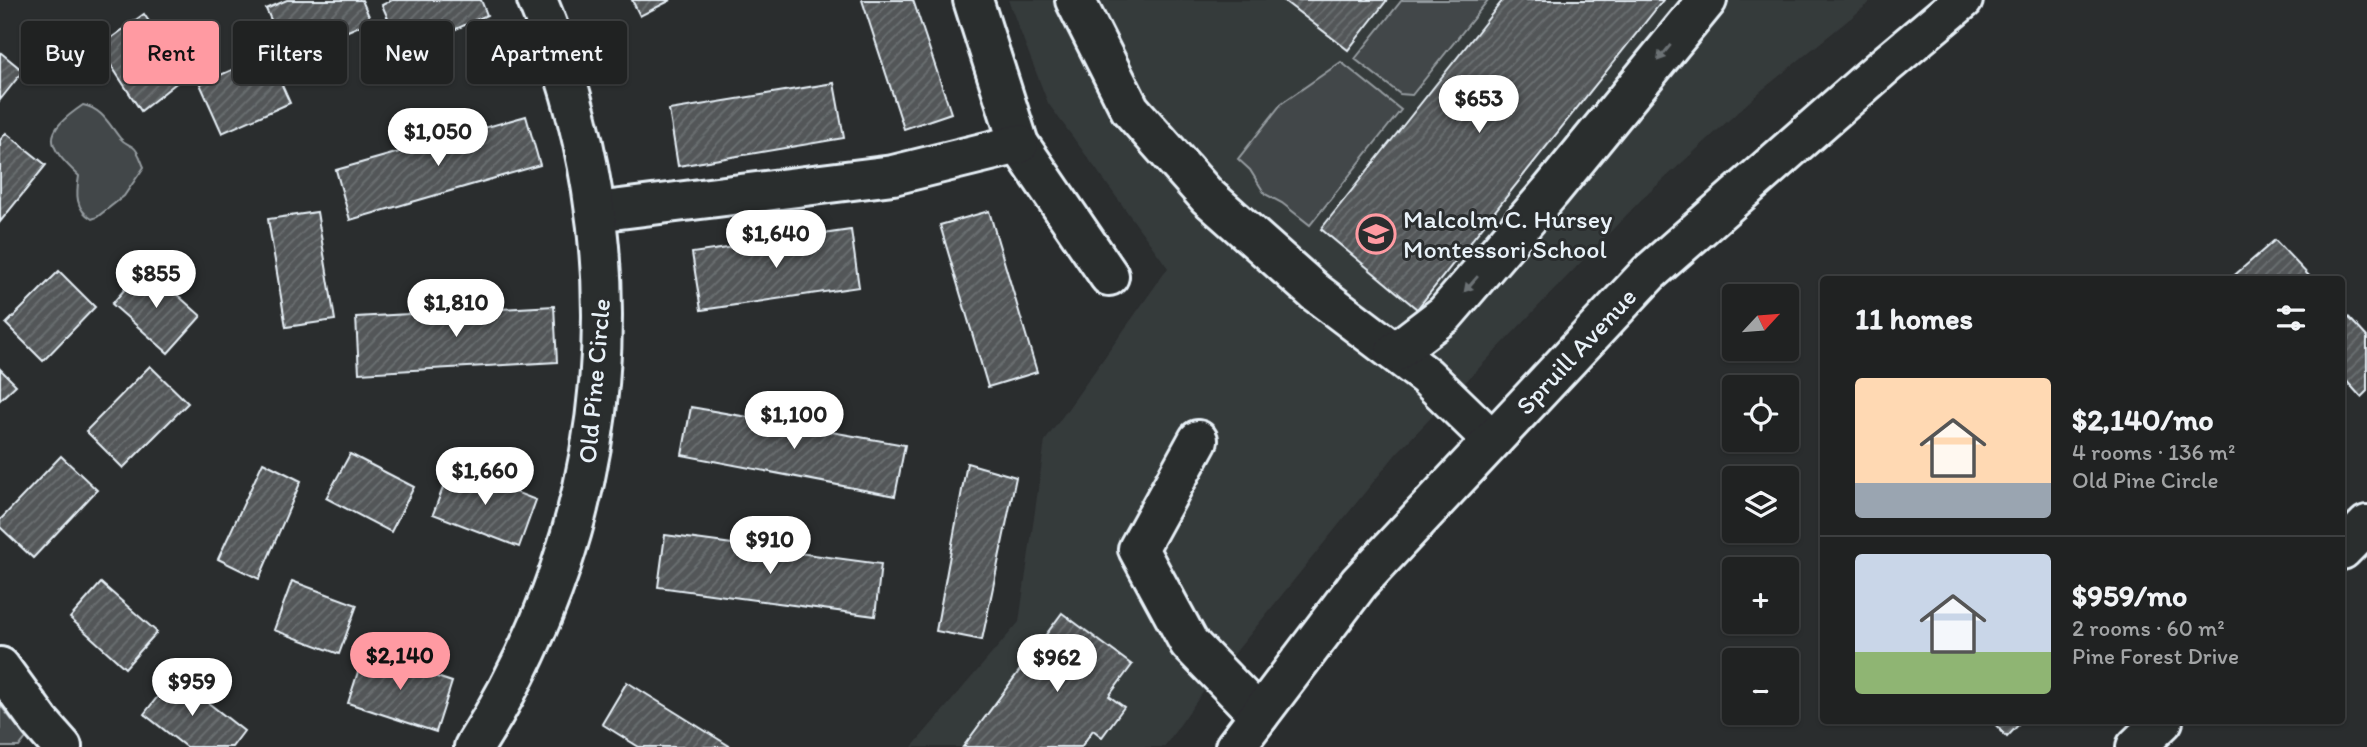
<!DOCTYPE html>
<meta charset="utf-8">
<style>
body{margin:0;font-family:Itim,sans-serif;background:#282a2a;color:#f1f3f6;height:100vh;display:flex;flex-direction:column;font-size:26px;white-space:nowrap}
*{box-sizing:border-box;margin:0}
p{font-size:23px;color:#a2a4a5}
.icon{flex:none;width:38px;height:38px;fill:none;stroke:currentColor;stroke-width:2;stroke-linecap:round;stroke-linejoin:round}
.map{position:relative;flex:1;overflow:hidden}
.sheet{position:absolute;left:1820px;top:276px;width:525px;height:448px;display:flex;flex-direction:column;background:#202222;border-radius:7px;box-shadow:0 2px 5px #0004,0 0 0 2px #3d3f40}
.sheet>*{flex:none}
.top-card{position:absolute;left:21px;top:21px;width:665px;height:63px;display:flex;gap:14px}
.needle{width:46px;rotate:64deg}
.tools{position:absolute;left:1722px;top:284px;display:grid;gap:14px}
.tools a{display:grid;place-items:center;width:77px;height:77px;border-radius:7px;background:#202222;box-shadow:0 2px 5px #0004,0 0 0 2px #3d3f40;font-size:35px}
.price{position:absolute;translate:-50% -60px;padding:0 16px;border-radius:24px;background:#fff;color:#222;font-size:23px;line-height:46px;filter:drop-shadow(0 2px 4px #0008)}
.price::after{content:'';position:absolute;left:50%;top:42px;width:21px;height:16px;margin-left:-10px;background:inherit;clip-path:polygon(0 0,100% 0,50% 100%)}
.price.selected{background:#ff9aa2;color:#111}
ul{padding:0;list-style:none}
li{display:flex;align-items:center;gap:21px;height:175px;padding:0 35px}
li+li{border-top:2px solid #3d3f40}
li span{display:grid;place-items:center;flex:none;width:196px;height:140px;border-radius:7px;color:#555}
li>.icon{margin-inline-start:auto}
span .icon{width:84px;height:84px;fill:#fffc;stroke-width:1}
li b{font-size:30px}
h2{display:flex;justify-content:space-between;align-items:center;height:84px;padding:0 35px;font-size:30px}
.chip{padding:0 24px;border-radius:7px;background:#202222;box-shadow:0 2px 5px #0004,0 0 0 2px #3d3f40;font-size:24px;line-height:63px}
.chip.selected{background:#ff9aa2;color:#111}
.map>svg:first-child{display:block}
</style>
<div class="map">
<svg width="2367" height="747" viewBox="0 0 2367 747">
<defs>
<pattern id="building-hatch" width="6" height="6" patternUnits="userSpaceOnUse" patternTransform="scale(1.75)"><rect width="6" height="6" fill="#535759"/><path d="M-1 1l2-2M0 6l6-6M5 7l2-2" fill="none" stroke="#6c7072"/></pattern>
</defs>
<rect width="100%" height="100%" fill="#2a2d2e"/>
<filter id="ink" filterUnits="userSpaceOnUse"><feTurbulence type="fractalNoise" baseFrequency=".0143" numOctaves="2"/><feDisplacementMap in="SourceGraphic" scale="14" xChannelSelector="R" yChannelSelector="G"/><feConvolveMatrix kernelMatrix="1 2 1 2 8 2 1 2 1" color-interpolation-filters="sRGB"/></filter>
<g filter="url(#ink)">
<polygon fill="#363a3b" points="1008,0 1873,0 1762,90 1641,200 1396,454 1201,695 1164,747 912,747 1019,622 1045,441 1168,268 1048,103"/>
<g fill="#424648" stroke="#959ca0" stroke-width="2">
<polygon points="1402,0 1488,0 1412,95 1400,94 1355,59"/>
<polygon points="1341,62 1401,110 1310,225 1282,203 1265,194 1250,170 1238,159 1282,103"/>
<path d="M83,105c18,3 26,19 37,33 4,5 8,6 13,9 6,4 8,14 11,20l-20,29 -27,21 -5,2c-17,-10 -16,-25 -13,-43 -34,-32 -37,-43 4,-71z"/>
<polygon points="0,705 26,738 19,747 0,747"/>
</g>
<g fill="url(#building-hatch)" stroke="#e8f1f8" stroke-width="2">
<polygon points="287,0 362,0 371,21 288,57 266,9"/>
<polygon points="392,0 481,0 487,15 403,53 382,5"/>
<polygon points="632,0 671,0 640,16"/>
<polygon points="862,0 913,0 951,113 904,129"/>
<polygon points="1283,0 1387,0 1348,50"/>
<polygon points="1503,0 1663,0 1417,309 1321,229"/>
<polygon points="144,14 185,76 141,111 99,47"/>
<polygon points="0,52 23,71 0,100"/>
<polygon points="268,54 290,103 222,133 200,84"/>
<polygon points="834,83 844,138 678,166 669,110"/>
<polygon points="526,116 540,165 350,220 336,170"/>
<polygon points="6,133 46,165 0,222 0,140"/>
<polygon points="989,211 1037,372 988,387 940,225"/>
<polygon points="317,212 335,320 286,327 268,219"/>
<polygon points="851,230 859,287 701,310 692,253"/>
<polygon points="2275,240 2313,280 2229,280"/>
<polygon points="145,266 201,316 168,353 112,304"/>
<polygon points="59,271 95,307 43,361 6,324"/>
<polygon points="554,306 557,362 359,373 356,317"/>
<polygon points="2342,310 2367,337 2367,391 2361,397 2342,376"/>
<polygon points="150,366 188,403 123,468 86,431"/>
<polygon points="0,369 16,385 0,400"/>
<polygon points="691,407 905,445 895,496 682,455"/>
<polygon points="350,454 414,487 391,532 326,498"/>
<polygon points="61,456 97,490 33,558 0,527 0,520"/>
<polygon points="263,462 301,481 259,579 218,559"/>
<polygon points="967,463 1016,477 982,640 936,631"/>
<polygon points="451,467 536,500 519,547 433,514"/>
<polygon points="665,535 881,564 875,616 658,587"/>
<polygon points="292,581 357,605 339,654 274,630"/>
<polygon points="101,583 157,632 125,668 70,618"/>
<polygon points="1062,613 1132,665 1109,696 1124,707 1102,737 1093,730 1081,747 963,747"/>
<polygon points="364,653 452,682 436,732 348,703"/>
<polygon points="174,676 244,731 232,747 186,747 144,714"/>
<polygon points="627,682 731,747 639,747 602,724"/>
<polygon points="1992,721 2022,721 2007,737"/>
</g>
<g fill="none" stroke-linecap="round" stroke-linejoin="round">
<g stroke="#e8f1f8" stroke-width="44">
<g id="minor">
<polyline points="973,0 1019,144 1109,276"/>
<polyline points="1075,0 1130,109 1207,196 1315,292 1426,376 1492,440"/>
<polyline points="596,212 893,175 1019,144"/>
<polyline points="1395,352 1445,314 1550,192 1707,0"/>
<polyline points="1198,440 1138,549 1189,643 1259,715"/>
<polyline points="2342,550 2367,525"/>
<polyline points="0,667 40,722 62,747"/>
<path d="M474,747c145,-227 168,-499 63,-747"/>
<polyline points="1235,747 1359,583 1649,273 1882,68 1963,0"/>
<polyline points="2136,747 2163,721"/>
</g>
</g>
<use href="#minor" stroke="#2a2d2e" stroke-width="38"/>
</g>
<defs><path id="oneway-solid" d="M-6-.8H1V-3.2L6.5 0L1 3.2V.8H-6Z" transform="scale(1.75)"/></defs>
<g fill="#6c7275">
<use href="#oneway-solid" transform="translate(1664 53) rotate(129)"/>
<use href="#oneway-solid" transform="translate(1471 284) rotate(131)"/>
</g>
</g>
<defs>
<g id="school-ring" transform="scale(2.0125)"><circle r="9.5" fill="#2a2d2e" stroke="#ff9aa2" stroke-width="1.5"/><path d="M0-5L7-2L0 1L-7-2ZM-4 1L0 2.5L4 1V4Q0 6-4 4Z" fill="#ff9aa2"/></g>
</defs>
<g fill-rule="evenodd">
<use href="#school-ring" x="1376" y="234"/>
</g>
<g text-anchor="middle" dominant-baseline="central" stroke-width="6" stroke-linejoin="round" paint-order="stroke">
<g font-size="26" fill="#e8f1f8" stroke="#2a2d2e" text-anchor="start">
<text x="1403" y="219">Malcolm C. Hursey<tspan x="1403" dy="30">Montessori School</tspan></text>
</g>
<g font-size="26" fill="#e8f1f8" stroke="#2a2d2e">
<text transform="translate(1576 351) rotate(-47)">Spruill Avenue</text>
<text transform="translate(594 381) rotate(-85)">Old Pine Circle</text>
</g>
</g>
</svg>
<div class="tools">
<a><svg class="needle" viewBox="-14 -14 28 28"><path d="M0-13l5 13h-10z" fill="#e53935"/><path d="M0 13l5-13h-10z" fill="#a2a4a5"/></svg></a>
<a><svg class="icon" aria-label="locate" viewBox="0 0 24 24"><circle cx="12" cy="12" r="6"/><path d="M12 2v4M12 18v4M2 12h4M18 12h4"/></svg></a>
<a><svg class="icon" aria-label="layers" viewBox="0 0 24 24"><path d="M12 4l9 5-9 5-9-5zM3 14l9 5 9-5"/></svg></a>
<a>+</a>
<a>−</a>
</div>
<b class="price" style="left:1479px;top:135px">$653</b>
<b class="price" style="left:438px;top:168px">$1,050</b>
<b class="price" style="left:776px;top:270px">$1,640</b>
<b class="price" style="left:156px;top:310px">$855</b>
<b class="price" style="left:456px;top:339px">$1,810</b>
<b class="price" style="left:794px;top:451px">$1,100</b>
<b class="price" style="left:485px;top:507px">$1,660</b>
<b class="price" style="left:770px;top:576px">$910</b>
<b class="price selected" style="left:400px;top:692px">$2,140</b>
<b class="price" style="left:1057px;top:694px">$962</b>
<b class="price" style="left:192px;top:718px">$959</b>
<div class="top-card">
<a class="chip">Buy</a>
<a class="chip selected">Rent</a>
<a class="chip">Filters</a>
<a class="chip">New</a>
<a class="chip">Apartment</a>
</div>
<section class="sheet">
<h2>11 homes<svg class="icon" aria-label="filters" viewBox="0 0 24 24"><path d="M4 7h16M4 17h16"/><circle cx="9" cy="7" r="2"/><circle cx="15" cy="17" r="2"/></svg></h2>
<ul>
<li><span style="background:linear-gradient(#ffd9b3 75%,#9aa5b1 0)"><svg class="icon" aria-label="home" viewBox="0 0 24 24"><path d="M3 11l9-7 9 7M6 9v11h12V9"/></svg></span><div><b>$2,140/mo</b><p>4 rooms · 136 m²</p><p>Old Pine Circle</p></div></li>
<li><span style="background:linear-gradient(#c9d6e8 70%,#8fb573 0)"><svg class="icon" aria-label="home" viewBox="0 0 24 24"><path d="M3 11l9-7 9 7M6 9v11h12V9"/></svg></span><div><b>$959/mo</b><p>2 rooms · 60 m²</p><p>Pine Forest Drive</p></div></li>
</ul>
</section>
</div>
